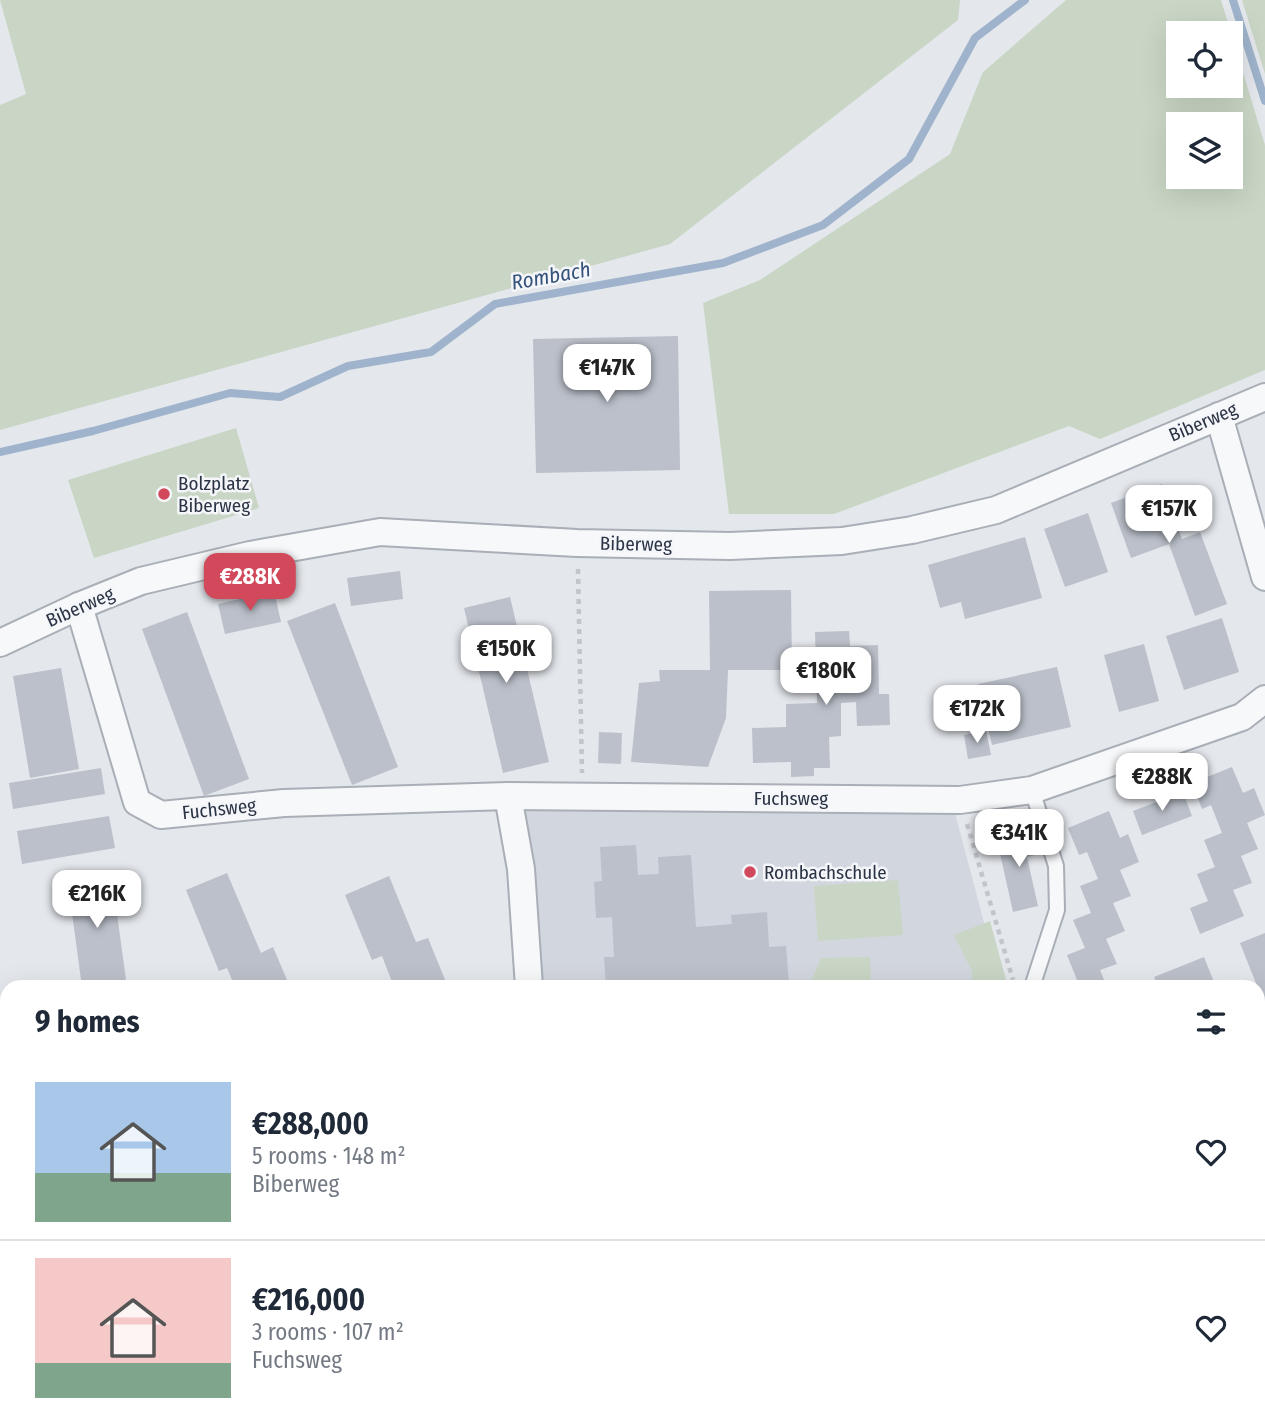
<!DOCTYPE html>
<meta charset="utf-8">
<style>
body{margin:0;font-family:"Fira Sans Condensed",sans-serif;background:#f6f6f7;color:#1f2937;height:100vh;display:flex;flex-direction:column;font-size:26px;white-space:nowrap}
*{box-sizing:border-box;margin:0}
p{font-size:23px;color:#747a83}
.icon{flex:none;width:38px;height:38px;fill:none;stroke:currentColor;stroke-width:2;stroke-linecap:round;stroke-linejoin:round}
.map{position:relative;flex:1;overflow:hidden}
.details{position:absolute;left:0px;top:980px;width:1265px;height:448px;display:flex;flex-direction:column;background:#fff;border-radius:21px 21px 0 0;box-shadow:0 7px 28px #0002}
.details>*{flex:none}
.fabs{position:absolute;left:1166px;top:21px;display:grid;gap:14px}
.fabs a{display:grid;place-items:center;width:77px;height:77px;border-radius:0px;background:#fff;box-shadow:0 7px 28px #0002;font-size:35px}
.price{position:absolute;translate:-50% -60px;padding:0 16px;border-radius:14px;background:#fff;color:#222;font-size:23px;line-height:46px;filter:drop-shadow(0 2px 4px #0008)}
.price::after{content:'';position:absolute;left:50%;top:42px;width:21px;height:16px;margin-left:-10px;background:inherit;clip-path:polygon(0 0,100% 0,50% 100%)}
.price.on{background:#d1495b;color:#fff}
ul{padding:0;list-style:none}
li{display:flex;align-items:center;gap:21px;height:175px;padding:0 35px}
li+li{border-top:2px solid #e0e1e3}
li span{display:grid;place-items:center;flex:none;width:196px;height:140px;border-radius:0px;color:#555}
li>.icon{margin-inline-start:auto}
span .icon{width:84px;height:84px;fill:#fffc;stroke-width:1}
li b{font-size:30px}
h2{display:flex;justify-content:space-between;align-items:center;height:84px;padding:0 35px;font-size:30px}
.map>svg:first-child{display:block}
</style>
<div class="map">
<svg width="1265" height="1428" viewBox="0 0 1265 1428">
<rect width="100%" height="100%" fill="#e4e7ec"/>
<polygon fill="#d2d6de" points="519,808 955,813 1001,987 542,987 539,932"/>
<g fill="#c9d6c5" fill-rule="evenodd">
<polygon points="0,0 960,0 958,20 670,244 0,430 0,105 26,94"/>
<path d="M1066,0h155l44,145v225l-165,69 -31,-13 -235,88h-105l-26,-211 57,-23 190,-126 33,-82zM1178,33h52v53h-52zM1178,124h52v53h-52z"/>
<polygon points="1242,0 1265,0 1265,74"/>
<polygon points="236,428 259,508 94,558 68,480"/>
<polygon points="898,880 903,935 818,941 814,886"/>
<polygon points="990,921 1008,987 972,987 972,971 954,935"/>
<polygon points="870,957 871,987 809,987 821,958"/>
<polygon points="0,1007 7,1021 7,1125 0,1126"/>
<polygon points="0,1208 7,1208 7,1265 0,1281"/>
<polygon points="0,1356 7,1364 9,1428 0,1428"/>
</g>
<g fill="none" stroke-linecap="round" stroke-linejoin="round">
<g stroke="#9fb4cc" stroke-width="8">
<polyline points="1233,0 1265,101"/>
<polyline points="0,452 93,431 230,393 280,397 348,366 431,352 495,304 723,263 823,225 909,159 975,38 1025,0"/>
<polyline points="0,1249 7,1236"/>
</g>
</g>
<g fill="#bbc0ca">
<polygon points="678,336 680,470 536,473 533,339"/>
<polygon points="1162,484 1182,539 1200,532 1227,604 1195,616 1169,544 1131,558 1111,503"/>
<polygon points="1088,513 1108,572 1065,587 1044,529"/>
<polygon points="1025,537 1042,598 965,619 961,602 940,608 928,565"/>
<polygon points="400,571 403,599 351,606 347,578"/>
<polygon points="791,590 792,670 728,670 726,718 708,767 631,762 639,683 660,681 659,670 710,670 709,591"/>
<polygon points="274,591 281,622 225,634 218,604"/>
<polygon points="510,597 549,762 503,773 464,608"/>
<polygon points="335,603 398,767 352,785 287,621"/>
<polygon points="187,612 249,779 204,796 142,629"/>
<polygon points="1222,618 1239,672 1184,690 1166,636"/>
<polygon points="849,631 850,646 878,645 879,694 889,694 890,725 857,726 856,702 841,703 841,736 829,737 830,768 814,768 814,776 791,777 791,762 753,763 752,728 786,727 786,704 817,703 815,632"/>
<polygon points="1144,644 1159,701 1119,712 1104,655"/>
<polygon points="1057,667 1071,727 992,745 978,684"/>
<polygon points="61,668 79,769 30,778 13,676"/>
<polygon points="986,730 991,755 968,759 964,735"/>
<polygon points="599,732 622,733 621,764 598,763"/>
<polygon points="1232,767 1243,793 1254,788 1265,815 1247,823 1258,849 1241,856 1252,883 1233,890 1244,916 1200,934 1190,908 1208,901 1197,874 1215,867 1204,840 1222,833 1211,805 1202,809 1192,783"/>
<polygon points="101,768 105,794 13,809 9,783"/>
<polygon points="1183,792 1192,816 1142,835 1133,811"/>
<polygon points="1109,811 1120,838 1128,834 1139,862 1120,870 1131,896 1113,903 1125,931 1106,939 1117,964 1100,970 1107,987 1060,987 1077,980 1067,955 1085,948 1073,920 1091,913 1080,886 1098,879 1087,852 1079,855 1068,828"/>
<polygon points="109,816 115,848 22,864 17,831"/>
<polygon points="1035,832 1039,854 1027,857 1038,906 1013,912 997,840"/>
<polygon points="636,845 638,875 659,874 658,857 691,855 696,927 732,924 731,915 767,912 769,947 786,946 789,984 780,987 606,987 604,957 614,957 612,917 596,918 594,882 602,881 600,847"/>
<polygon points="111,870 127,987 82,987 67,876"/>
<polygon points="227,873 261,953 273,947 290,987 235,987 227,968 219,971 186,890"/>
<polygon points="389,876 416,942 428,938 448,987 394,987 382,956 372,960 345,895"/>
<polygon points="1265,933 1265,1006 1240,943"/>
<polygon points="1204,957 1214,982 1201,987 1158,987 1154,977"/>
<polygon points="1264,1041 1265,1065 1258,1068 1258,1043"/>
<polygon points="1265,1172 1265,1233 1258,1234 1258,1173"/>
<polygon points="1258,1260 1265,1264 1265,1282 1258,1293"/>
<polygon points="1265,1388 1265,1428 1241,1428 1245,1421 1258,1421 1258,1399"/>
<polygon points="15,1421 44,1421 44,1428 14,1428"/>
<polygon points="71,1421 100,1422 100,1428 71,1428"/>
<polygon points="1119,1421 1130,1421 1142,1428 1114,1428"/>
<polygon points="1156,1421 1177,1421 1172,1428"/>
<rect x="226" y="1425" width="40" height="3"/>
</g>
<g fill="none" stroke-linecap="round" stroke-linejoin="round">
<g stroke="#a9aeb7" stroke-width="18">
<polyline id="lane" points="1032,790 1056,866 1057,910 1032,987"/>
</g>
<g stroke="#a9aeb7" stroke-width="30">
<g id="street">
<polyline points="1219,416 1265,577"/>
<polyline points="79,606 137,802 161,815 284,803 508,796 960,800 1032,790 1242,717 1265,699"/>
<polyline points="0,643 79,606 141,581 250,555 380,532 577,543 730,546 842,541 912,530 996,510 1265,397"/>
<polyline points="508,796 521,869 529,987"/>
<polyline points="181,1421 181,1428"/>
<polyline points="541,1421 616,1428"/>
</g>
</g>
<g stroke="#a9aeb7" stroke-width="42">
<g id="secondary">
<polyline points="1258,1136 1265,1134"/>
<polyline points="0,1141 7,1140"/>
<polyline points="0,1188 7,1188"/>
<polyline points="1258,1336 1265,1326"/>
<polyline points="1199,1428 1203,1421"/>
</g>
</g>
<g stroke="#c2c5cb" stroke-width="4.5" stroke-dasharray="5 5" stroke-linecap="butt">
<polyline points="578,569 582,773"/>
<polyline points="967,824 1013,980"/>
</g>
<use href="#lane" stroke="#f7f8fa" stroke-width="14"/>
<use href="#street" stroke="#f7f8fa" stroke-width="26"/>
<use href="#secondary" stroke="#fff" stroke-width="38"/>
</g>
<g fill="#d1495b" stroke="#f4f6f9" stroke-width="2.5">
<circle cx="164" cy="494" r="7"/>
<circle cx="750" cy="872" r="7"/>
</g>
<g text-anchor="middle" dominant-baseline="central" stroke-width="5" stroke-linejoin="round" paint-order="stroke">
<g font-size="19" fill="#2b3445" stroke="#f4f6f9">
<text transform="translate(1203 422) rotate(-23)">Biberweg</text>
<text transform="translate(636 544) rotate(1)">Biberweg</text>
<text transform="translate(80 607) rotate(-24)">Biberweg</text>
<text x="791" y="798">Fuchsweg</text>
<text transform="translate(219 809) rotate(-6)">Fuchsweg</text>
</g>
<g font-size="19" fill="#2b3445" stroke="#f4f6f9" text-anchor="start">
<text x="178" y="483">Bolzplatz<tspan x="178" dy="22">Biberweg</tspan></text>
<text x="764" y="872">Rombachschule</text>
</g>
<g font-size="21" font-style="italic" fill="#34527a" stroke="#f4f6f9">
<text transform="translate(551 276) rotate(-10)">Rombach</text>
</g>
</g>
</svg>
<div class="fabs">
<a><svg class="icon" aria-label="locate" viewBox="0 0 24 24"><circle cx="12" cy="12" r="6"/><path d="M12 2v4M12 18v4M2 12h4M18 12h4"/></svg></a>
<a><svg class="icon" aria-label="layers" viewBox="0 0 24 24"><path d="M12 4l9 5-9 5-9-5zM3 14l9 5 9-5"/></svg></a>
</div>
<b class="price" style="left:607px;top:404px">€147K</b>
<b class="price" style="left:1169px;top:545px">€157K</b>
<b class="price on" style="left:250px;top:613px">€288K</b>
<b class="price" style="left:506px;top:685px">€150K</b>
<b class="price" style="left:826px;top:707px">€180K</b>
<b class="price" style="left:977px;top:745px">€172K</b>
<b class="price" style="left:1162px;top:813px">€288K</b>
<b class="price" style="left:1019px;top:869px">€341K</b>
<b class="price" style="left:97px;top:930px">€216K</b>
<section class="details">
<h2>9 homes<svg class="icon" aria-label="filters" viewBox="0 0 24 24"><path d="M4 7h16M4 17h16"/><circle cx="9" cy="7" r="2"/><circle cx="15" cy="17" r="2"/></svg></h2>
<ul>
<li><span style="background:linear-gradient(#a9c7e8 65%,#7fa58c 0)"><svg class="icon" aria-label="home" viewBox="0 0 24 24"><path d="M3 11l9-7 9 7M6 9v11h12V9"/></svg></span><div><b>€288,000</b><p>5 rooms · 148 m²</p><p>Biberweg</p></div><svg class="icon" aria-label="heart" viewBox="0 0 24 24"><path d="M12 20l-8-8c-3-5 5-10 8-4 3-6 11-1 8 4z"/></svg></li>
<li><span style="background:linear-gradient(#f6c9c9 75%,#7fa58c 0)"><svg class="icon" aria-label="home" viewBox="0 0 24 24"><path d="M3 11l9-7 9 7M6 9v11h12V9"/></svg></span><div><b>€216,000</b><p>3 rooms · 107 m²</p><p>Fuchsweg</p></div><svg class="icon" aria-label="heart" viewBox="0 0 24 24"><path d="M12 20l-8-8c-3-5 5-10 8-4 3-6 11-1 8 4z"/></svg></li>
</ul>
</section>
</div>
